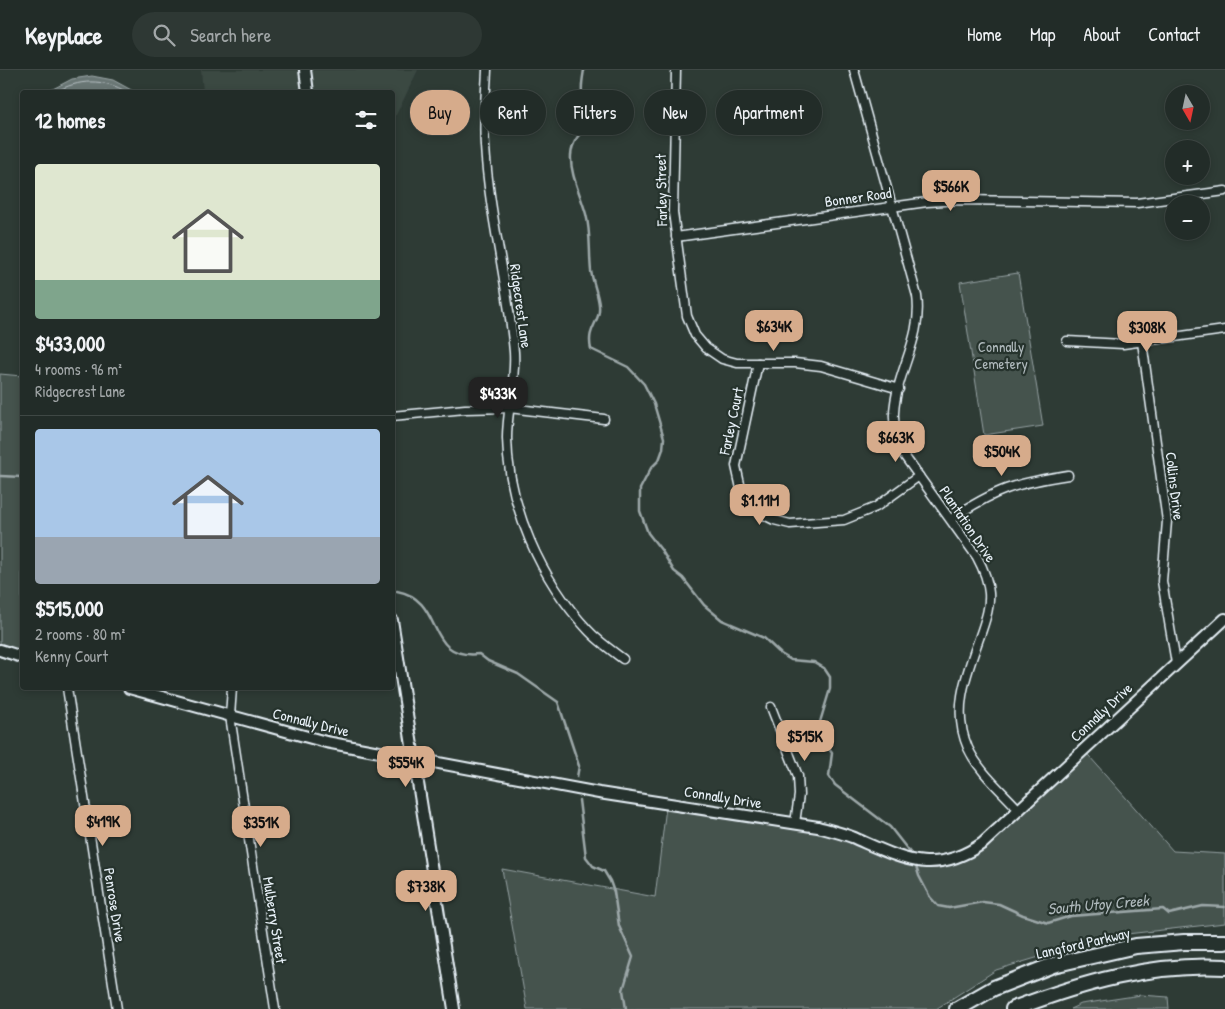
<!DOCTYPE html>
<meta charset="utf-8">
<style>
body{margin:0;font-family:"Patrick Hand",sans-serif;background:#2e3834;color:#f1f3f6;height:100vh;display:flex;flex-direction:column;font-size:19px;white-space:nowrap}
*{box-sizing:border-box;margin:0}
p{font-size:16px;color:#a2a7a8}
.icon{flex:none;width:28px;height:28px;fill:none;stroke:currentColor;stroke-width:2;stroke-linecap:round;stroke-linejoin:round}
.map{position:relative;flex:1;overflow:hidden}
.side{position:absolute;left:20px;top:20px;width:375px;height:600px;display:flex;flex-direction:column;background:#222c28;border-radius:5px;box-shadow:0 2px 8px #0003,0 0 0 1px #3f4845}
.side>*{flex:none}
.banner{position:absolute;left:410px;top:20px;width:475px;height:45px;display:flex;gap:10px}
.needle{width:32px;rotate:171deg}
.fabs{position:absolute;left:1165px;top:15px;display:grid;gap:10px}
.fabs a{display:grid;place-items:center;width:45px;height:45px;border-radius:50%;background:#222c28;box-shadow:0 2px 8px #0003,0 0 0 1px #3f4845;font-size:25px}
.price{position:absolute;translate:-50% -42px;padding:0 11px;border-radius:10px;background:#d6ab8b;color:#111;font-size:16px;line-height:32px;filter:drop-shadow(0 1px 2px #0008)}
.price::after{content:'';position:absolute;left:50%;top:30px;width:15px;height:11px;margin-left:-8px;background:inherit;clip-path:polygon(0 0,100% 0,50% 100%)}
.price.selected{background:#222;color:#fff}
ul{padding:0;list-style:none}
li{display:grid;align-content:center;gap:10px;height:265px;padding:0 15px}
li+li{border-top:1px solid #3f4845}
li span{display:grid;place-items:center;height:155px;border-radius:5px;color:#555}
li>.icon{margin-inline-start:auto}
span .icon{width:90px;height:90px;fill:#fffc;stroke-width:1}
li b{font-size:21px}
h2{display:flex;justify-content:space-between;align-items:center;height:60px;padding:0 15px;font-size:21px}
.tag{padding:0 18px;border-radius:22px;background:#222c28;box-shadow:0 2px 8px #0003,0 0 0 1px #3f4845;font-size:18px;line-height:45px}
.tag.selected{background:#d6ab8b;color:#111}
header{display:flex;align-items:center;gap:30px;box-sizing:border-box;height:70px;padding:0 25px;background:#222c28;border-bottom:1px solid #3f4845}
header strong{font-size:24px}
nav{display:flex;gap:28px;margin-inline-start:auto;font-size:18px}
.search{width:350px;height:45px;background:#2e3834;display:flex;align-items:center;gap:12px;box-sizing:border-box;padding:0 18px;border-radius:28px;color:#a2a7a8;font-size:19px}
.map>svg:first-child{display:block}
</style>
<header>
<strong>Keyplace</strong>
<div class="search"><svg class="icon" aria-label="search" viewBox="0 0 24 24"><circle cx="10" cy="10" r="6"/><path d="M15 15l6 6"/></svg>Search here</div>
<nav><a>Home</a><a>Map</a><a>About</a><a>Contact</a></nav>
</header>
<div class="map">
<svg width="1225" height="939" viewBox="0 0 1225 939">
<rect width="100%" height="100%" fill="#2e3b35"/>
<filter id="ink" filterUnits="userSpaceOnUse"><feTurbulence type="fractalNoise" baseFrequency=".02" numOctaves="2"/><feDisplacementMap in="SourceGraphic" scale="10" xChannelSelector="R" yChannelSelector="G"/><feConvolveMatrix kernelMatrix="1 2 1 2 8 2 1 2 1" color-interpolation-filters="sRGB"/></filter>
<g filter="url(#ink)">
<polygon fill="#3b4843" points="201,0 418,0 396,45 393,46 392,22 203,22"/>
<g fill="#45524e" stroke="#96a2a3">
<polygon points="1018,203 1043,356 984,365 960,212"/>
<polygon points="0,304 22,306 22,593 0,587"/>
<polygon points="1082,678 1173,781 1225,784 1225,853 1109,866 996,900 936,939 527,939 502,799 655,827 666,737 801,756 868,776 923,797 974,783"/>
<polygon points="1141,925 1168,927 1169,939 1070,939 1081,934"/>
</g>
<polygon fill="#6b7775" stroke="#9da8a9" points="92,6 113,10 135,22 47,22 72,9"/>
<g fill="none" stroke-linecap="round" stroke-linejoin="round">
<path stroke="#b6c0c4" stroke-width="1" d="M55,22c24,-13 48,-14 72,0"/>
<g stroke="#9da8a9" stroke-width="2.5">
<path d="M584,0c-3,18 -6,30 11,41l-1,11c-40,25 -18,57 -8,92 5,19 3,38 5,57 2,12 7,23 8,34 2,18 -13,22 -8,44l37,18 16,17 10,20 10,34 -1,11 -4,11 -8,8 -11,21v22l8,22 14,18 12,20 9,7 21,27 18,15 42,18 17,16 10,6 23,2 10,6 6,9v12l-10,33v12l5,10 7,9 -3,23 6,9 55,42 22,28"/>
<polyline points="0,406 22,407"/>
<path d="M397,521c49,9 26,69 82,63l9,7 30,13 40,28 21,64 -2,11"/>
<polyline points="579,730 586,787 593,796 604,801 610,811 614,822 619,856 633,887 623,920 626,939"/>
<polyline points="915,793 919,806 930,827 938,836 949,838 983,832 999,834 1023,845 1048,853 1071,846 1163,839 1169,844 1203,836 1225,837"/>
</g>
<g stroke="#e8f1f8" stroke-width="11">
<g id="street">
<path d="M487,0c-1,25 -4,51 -2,76 4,69 23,137 29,206 2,29 -7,57 -7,86 1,69 34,142 81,192 10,11 23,20 35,29"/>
<polyline points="676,0 673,142 687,246 695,265 706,278 722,289 737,293 795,293 821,296 899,319"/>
<path d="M854,0l63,226c6,42 -21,76 -23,117 -1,14 4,28 9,41l74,103c6,11 11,23 12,36 1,13 -3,25 -7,37 -13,38 -32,78 -14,118 11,24 34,43 51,62"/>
<polyline points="676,167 927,132 962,130 1137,133 1225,121"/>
<polyline points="1067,271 1123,274 1225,260"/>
<polyline points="1142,272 1167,451 1162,511 1176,593"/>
<polyline points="758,293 736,396 742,423 760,443 774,450 790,454 844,450 876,437 919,406"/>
<polyline points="392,346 465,339 509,338 604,349"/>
<path d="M951,449c45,-30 65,-36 117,-44"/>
<polyline points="67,618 117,939"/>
<polyline points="232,618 230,646 275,939"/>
<polyline points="771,637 798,706 799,725 795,753"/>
</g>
</g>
<g stroke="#e8f1f8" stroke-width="14">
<g id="secondary">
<polyline points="305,0 308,22"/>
<polyline points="392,550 454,939"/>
<polyline points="0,580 22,587"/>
<path d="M129,618l197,54 273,51 219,34c11,3 23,6 34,10 49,21 81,41 131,6l242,-224"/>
</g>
</g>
<g stroke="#e8f1f8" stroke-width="18">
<g id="highway">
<polyline points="957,939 994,918 1053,895 1136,876 1184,872 1225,872"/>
<path d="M1013,939c69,-26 137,-46 212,-42"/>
</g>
</g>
<use href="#street" stroke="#26332d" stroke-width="8"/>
<use href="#secondary" stroke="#26332d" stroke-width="10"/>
<use href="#highway" stroke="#26332d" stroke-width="14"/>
</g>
</g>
<g text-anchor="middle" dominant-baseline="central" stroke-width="4.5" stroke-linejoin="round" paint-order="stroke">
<g font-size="15" fill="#e8f1f8" stroke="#26332d">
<text transform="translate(661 120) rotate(-91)">Farley Street</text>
<text transform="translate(858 127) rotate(-8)">Bonner Road</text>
<text transform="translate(521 236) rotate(82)">Ridgecrest Lane</text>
<text transform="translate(731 351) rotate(-78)">Farley Court</text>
<text transform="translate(1175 416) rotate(83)">Collins Drive</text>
<text transform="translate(968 454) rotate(56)">Plantation Drive</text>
<text transform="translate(1101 642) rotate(-43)">Connally Drive</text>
<text transform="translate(311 652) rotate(14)">Connally Drive</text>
<text transform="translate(723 727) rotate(9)">Connally Drive</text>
<text transform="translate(115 835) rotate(81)">Penrose Drive</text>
<text transform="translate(275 850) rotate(81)">Mulberry Street</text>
<text transform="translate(1083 873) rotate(-13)">Langford Parkway</text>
</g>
<g font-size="15" fill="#afb9bc" stroke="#26332d">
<text x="1001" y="276">Connally<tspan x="1001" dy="17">Cemetery</tspan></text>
</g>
<g font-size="16" font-style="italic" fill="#b0babd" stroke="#26332d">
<text transform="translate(1098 834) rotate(-5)">South Utoy Creek</text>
</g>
</g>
</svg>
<div class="fabs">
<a><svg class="needle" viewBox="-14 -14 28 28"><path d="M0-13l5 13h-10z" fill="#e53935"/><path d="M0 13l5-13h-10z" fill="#a2a7a8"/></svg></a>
<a>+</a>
<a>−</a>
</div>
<b class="price" style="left:951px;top:142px">$566K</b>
<b class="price" style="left:774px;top:282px">$634K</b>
<b class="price" style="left:1147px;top:283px">$308K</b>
<b class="price selected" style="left:498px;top:349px">$433K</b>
<b class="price" style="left:896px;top:393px">$663K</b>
<b class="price" style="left:1002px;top:407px">$504K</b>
<b class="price" style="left:760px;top:456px">$1.11M</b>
<b class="price" style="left:805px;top:692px">$515K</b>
<b class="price" style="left:406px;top:718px">$554K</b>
<b class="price" style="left:103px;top:777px">$419K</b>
<b class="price" style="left:261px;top:778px">$351K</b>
<b class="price" style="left:426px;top:842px">$738K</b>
<div class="banner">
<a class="tag selected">Buy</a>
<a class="tag">Rent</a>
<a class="tag">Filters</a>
<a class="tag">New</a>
<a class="tag">Apartment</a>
</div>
<section class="side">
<h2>12 homes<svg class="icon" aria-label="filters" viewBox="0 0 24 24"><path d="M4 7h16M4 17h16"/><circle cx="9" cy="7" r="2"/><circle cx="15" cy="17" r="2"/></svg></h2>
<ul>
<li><span style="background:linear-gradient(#dfe7d0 75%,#7fa58c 0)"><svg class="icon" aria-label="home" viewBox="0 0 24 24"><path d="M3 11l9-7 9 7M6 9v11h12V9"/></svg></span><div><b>$433,000</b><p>4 rooms · 96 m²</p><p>Ridgecrest Lane</p></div></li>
<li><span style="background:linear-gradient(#a9c7e8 70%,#9aa5b1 0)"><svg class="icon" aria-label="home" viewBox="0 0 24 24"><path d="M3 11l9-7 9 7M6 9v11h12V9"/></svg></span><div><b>$515,000</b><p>2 rooms · 80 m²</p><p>Kenny Court</p></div></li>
</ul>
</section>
</div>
